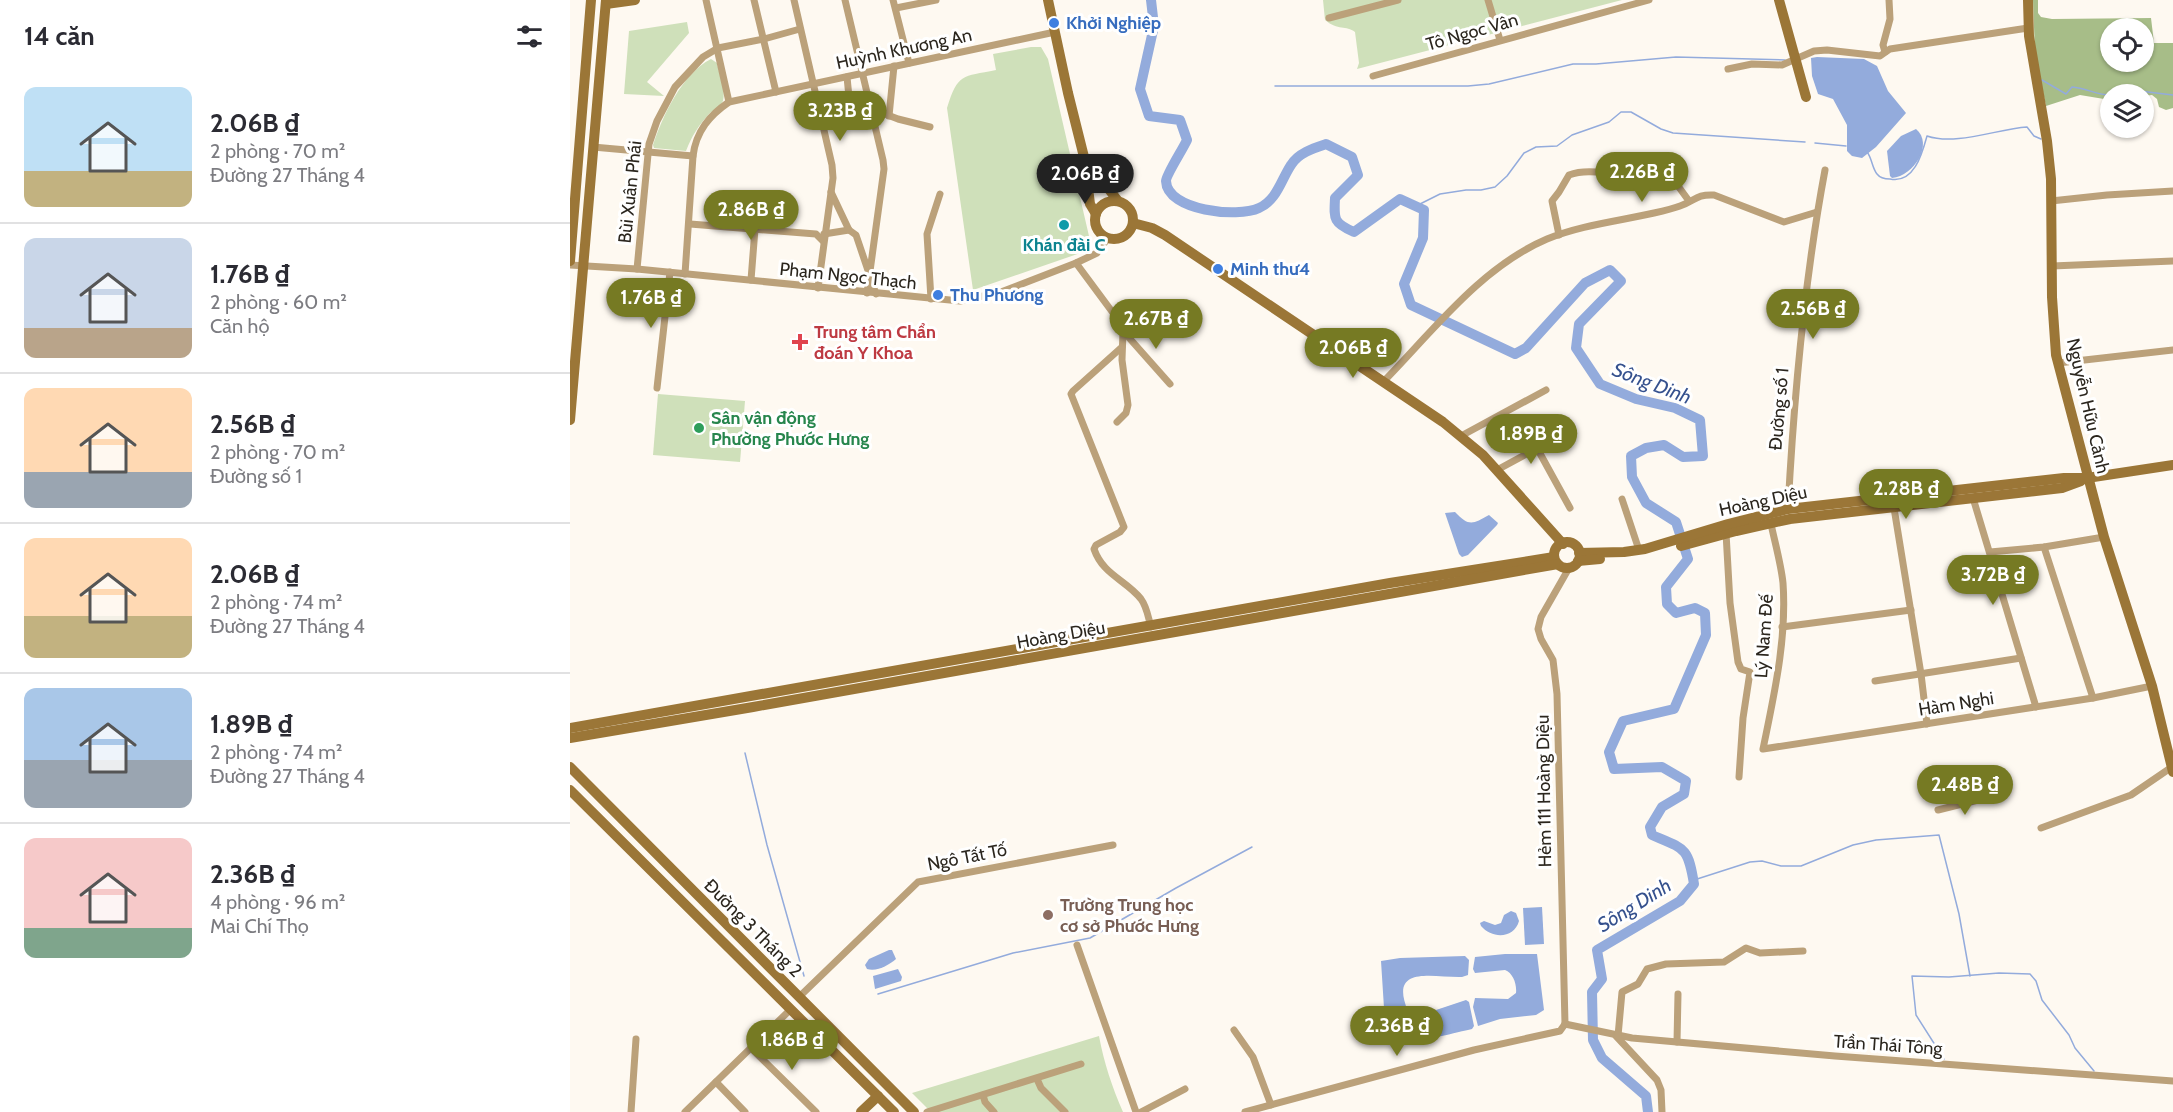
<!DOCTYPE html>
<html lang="vi">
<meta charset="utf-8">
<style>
body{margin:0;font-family:Cabin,sans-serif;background:#f2f2f3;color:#2b2b33;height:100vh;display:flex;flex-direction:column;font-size:22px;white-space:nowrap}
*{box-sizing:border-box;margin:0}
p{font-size:20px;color:#7c7c81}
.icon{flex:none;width:33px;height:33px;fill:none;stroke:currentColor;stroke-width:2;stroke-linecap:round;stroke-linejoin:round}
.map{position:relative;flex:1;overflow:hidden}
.side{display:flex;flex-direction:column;background:#fff;width:570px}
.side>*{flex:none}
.buttons{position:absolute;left:1530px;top:18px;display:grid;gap:12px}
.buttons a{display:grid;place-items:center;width:54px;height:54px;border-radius:50%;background:#fff;box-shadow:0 2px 4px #0004;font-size:30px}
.price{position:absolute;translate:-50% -51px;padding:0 14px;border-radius:21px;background:#767a23;color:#fff;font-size:20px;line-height:39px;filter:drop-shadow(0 2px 3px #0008)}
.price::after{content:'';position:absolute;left:50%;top:36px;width:18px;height:14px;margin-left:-9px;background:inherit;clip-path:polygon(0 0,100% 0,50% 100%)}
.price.on{background:#222;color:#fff}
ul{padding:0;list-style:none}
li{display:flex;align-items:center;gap:18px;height:150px;padding:0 24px}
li+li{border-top:2px solid #e1e1e2}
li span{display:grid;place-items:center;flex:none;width:168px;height:120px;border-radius:12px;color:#555}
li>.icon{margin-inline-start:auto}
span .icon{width:72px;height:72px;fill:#fffc;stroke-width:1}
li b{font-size:26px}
h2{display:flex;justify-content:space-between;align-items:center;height:72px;padding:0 24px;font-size:26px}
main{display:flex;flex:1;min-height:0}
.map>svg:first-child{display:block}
</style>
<main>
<section class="side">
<h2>14 căn<svg class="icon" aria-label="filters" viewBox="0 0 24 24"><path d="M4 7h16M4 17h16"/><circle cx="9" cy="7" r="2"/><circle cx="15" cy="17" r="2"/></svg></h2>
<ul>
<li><span style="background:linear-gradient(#bfe0f5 70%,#c2b280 0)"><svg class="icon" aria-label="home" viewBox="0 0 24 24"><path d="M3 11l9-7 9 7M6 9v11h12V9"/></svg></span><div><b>2.06B ₫</b><p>2 phòng · 70 m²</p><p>Đường 27 Tháng 4</p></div></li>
<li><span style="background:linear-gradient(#c9d6e8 75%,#b9a48a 0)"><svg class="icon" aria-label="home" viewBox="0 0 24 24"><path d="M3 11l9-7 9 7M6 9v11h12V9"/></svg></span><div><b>1.76B ₫</b><p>2 phòng · 60 m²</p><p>Căn hộ</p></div></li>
<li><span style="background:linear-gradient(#ffd9b3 70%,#9aa5b1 0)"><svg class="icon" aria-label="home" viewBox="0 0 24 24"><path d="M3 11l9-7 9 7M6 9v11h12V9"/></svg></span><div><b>2.56B ₫</b><p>2 phòng · 70 m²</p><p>Đường số 1</p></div></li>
<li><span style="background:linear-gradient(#ffd9b3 65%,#c2b280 0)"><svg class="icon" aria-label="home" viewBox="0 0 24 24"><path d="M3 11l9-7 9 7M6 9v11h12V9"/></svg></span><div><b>2.06B ₫</b><p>2 phòng · 74 m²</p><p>Đường 27 Tháng 4</p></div></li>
<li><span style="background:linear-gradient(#a9c7e8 60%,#9aa5b1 0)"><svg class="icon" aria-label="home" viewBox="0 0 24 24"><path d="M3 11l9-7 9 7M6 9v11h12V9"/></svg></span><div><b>1.89B ₫</b><p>2 phòng · 74 m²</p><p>Đường 27 Tháng 4</p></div></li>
<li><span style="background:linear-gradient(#f6c9c9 75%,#7fa58c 0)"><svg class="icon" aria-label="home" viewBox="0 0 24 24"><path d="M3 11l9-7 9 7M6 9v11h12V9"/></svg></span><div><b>2.36B ₫</b><p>4 phòng · 96 m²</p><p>Mai Chí Thọ</p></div></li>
</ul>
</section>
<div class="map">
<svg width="1603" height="1112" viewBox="0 0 1603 1112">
<rect width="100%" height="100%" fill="#fef9f1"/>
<g fill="#cfe0ba">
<path d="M753,0h299l-265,69 2,-6 -4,-31c-9,-7 -17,-1 -30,-12z"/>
<polygon points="117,22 119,33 77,82 94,96 54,94 59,31"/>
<path d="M461,47h10l7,12 44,190 -119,41 -26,-182c11,-35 15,-31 49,-38l-3,-16z"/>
<path d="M141,59l6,4c2,11 9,27 6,38 -3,6 -10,9 -14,13 -11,12 -17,22 -23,37l-32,-3 -1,-3c10,-30 29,-71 58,-86z"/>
<polygon points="88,394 175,401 170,462 83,455"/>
<path d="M529,1036c5,27 13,51 24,76h-192l-19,-19z"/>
</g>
<path fill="#a7bd88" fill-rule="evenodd" d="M1463,0h5v13l3,4 11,2 99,-1 3,25h19v65l-7,2 -7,-3 -2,-8 -5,-4 -8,1v-2h-34v6l-30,-5 -34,11 -11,-52zM1540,28h34v34h-34z"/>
<g fill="#93abdc">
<polygon points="1247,57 1294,59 1307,66 1318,91 1336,113 1306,147 1292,158 1282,156 1277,151 1277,125 1263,99 1248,94 1242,76 1241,58"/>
<path d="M1346,129c18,15 -2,47 -24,49l-2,-2 -3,-25 14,-15z"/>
<path d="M885,512c14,15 18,12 34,3l9,8 -1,2 -29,30 -6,2 -3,-3 -14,-41z"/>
<polygon points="972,907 974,944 955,945 953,908"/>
<path d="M941,911l5,2 3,8c-5,18 -27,18 -38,5l-1,-3 4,-2 11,4 6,-2 3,-8z"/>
<path d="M319,950h3l4,9c-7,6 -19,13 -29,10l-2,-4 4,-6z"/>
<path d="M935,954h32l7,56 -8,5 -36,4 -22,7 -5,-19 2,-9 33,1 8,-6c1,-9 -3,-20 -11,-23l-30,3 -2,-4 2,-12z"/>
<path d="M895,956l4,4 -1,15 -6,2c-28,1 -74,-13 -54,34l16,3 42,-14 3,2 5,24 -2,3c-19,4 -70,19 -86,10l-5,-78 19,-3z"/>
<polygon points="328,969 332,977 331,981 305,989 303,976"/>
</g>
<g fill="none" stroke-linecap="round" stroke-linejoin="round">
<g stroke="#93abdc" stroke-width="1.5">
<path d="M1472,80l24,14 6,-7c14,1 25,8 38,8"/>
<polyline points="705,86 898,86 919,84 1003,64 1026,64 1106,57 1215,60"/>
<polyline points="1545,94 1561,90 1603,95"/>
<polyline points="1245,143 1276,146"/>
<path d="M1297,152c5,6 5,16 10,22 3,4 9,5 13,5 24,5 32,-25 37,-43 29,10 70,-7 100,-9l7,9 7,3"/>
<polyline points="846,206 870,194 896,190 911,190 925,187 937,176 954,153 966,147 987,146 1002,135 1039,122 1051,112 1061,112 1091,129 1103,133 1235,142"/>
<polyline points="175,753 197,845 234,976"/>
<polyline points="1124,880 1180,862 1192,861 1211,866 1231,866 1283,845 1306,840 1369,835 1389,914 1400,976"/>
<polyline points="308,994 443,953 520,938 606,888 682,847"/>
<polyline points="1374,1059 1346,1015 1342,976 1379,977 1429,973 1460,974 1466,981 1472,1000 1499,1035 1505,1048 1524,1071"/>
</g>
<path stroke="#93abdc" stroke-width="10" d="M581,0l3,26 -14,63 9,27 31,4 7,20c-4,9 -21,35 -21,41 1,30 72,37 93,27 18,-8 22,-28 32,-43 7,-12 23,-17 35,-21l26,13 6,18 -23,23c-1,21 -2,25 19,34l46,-33 24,11 -1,28 -19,46 7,21 104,49 11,-6 59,-65 25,-13 11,11 -42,43 -3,24 24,36 36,15 39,9 25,12 3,36 -20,1 -19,-12 -18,3 -15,8 1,21 14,26 30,19 12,37 -22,28 1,17 9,9 19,-5 10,5 1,22 -32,74 -51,12 -14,31 5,17 48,-2 24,14 -2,13 -22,13 -12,20 2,8c33,14 36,12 42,49l-14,17 -83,49 5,29 -10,13 1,48 9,18 44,38 2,16"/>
<g stroke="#bba17a" stroke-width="7">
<polyline points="136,0 159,102"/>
<polyline points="184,0 206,92"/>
<polyline points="224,0 262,165 263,178 248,288"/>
<polyline points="275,0 313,160 314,169 297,293"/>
<polyline points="323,0 339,63"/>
<polyline points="918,0 930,40"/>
<polyline points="326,8 366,0"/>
<polyline points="759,18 828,0"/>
<polyline points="1315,52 1313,45 1320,19 1319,0"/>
<polyline points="1158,69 1182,64 1212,65 1244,51 1257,50 1310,56 1320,49 1458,28"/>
<polyline points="803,76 1079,0"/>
<polyline points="277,77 279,97 284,102 328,119 360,127"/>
<polyline points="319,116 324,66"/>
<polyline points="23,147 123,156"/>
<polyline points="1092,164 1119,201"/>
<polyline points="261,192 279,230 286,235 306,294"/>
<polyline points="1481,201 1537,195 1603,191"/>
<polyline points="120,224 246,234 253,241"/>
<polyline points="254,234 279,230"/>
<path d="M989,235l-7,-34 7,-9 10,-17c19,-7 42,-1 62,3"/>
<polyline points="506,263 549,321 553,331 552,360 558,405 556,413 547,422"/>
<polyline points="0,265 67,269 390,301 431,292 506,263 527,253 538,238"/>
<polyline points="1482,266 1603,261"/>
<polyline points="67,269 79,144 87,121 105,87 133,57 148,48 194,39 230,29"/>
<path d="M115,274l8,-118c3,-25 17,-41 36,-54l326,-70"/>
<polyline points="181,280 185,229"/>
<polyline points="361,299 357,234 370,194"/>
<polyline points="553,331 600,384"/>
<path d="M552,347l-49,44 -2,3 53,133 -4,5 -24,13 -2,4c9,26 32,31 47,50 6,8 7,18 10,28"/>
<polyline points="1488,363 1603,350"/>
<path d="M813,382c49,-50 98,-115 164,-143 34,-14 72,-18 107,-26 9,-2 18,-4 26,-7 15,-5 16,-12 34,-11l70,27 33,-10"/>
<polyline points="87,388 100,272"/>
<polyline points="891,436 976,390"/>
<polyline points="967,448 1000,508"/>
<polyline points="927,470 984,439"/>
<polyline points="1403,498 1466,707"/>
<polyline points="1052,499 1069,550"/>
<polyline points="1324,508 1351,674 1357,724"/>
<path d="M1218,509c6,-114 16,-227 37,-339"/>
<path d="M1201,524c4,19 10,40 12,59 4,56 -9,112 -20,166l330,-51 59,-12"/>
<polyline points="1156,533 1160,603 1168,662 1171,669 1180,672 1173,718 1169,777"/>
<polyline points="1474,547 1523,698"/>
<polyline points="1420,552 1474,547 1534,537"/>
<polyline points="1212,627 1341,610"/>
<polyline points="1305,681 1451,658"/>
<polyline points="1368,810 1416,798"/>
<polyline points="1471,828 1561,795 1602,767"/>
<polyline points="507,945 566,1112"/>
<polyline points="229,997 348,882 543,845"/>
<polyline points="995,1024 1062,1038 1265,1056 1603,1081"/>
<polyline points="995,1024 987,694 983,660 971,639 968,629 971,617 999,568"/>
<polyline points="664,1030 683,1057 701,1105"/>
<polyline points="1046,1036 1087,1080 1091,1090 1092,1112"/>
<polyline points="1048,1036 1052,992 1068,984 1077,969 1096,964 1154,962 1176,948 1190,953 1233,951"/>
<polyline points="1107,1042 1108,994"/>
<polyline points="181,1048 246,1112"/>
<polyline points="467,1079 471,1088 495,1112"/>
<polyline points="146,1082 175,1112"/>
<polyline points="413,1095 415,1102 424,1112"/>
<polyline points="61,1112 66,1039"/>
<polyline points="115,1112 221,1009"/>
<polyline points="357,1112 511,1064"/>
<polyline points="571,1112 615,1089"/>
<polyline points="675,1112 904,1050 990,1031 995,1024"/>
</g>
<g stroke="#9b7637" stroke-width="10">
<polyline points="478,0 498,93 514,157 520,204 526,214"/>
<polyline points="1209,0 1236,97"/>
<polyline points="1458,0 1459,36 1477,141 1481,179 1482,297 1486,355 1534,537 1582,686 1603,772"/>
<polyline points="36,4 65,0"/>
<polyline points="514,157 548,201"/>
<circle cx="544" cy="220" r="19"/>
<polyline points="563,223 582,228 595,235 873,422 913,455 993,544"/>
<polyline points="0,261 21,0"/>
<polyline points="0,420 36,0"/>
<circle cx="997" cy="555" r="13"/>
<polyline points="1111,546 1166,531 1220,519 1492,488 1511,481"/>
<polyline points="1009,553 1054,552 1075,549 1158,524 1218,509 1494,478 1517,478 1603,465"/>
<polyline points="1008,561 1030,559"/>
<polyline points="0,728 820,583 984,557"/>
<polyline points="0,738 183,707 988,564"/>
<polyline points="0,767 344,1112"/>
<polyline points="0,790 324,1112"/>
<polyline points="291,1112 308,1096"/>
</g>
</g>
<g fill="#3f7fe0" stroke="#fff" stroke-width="2">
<circle cx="484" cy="23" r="6"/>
<circle cx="648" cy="269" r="6"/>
<circle cx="368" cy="295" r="6"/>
</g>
<circle fill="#0f9aa8" stroke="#fff" stroke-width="2" cx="494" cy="225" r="6"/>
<path fill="#e0444e" stroke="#fff" stroke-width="2" d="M227 333h6v6h6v6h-6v6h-6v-6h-6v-6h6z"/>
<circle fill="#2e9e5b" stroke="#fff" stroke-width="2" cx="129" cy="428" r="6"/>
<circle fill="#8d6e63" stroke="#fff" stroke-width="2" cx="478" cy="915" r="6"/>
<g text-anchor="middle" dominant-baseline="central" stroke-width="6" stroke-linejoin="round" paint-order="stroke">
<g font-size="18" font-weight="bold" fill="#366cbe" stroke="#fff" text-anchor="start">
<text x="496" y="23">Khởi Nghiệp</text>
<text x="660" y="269">Minh thư4</text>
<text x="380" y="295">Thu Phương</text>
</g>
<g font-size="18" fill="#2b261e" stroke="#fff">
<text transform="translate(902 32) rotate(-16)">Tô Ngọc Vân</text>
<text transform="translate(334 49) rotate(-12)">Huỳnh Khương An</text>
<text transform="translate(60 192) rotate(-84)">Bùi Xuân Phái</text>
<text transform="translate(278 276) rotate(6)">Phạm Ngọc Thạch</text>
<text transform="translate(1518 406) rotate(77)">Nguyễn Hữu Cảnh</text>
<text transform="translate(1209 409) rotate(-85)">Đường số 1</text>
<text transform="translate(1193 501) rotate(-12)">Hoàng Diệu</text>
<text transform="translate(491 635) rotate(-10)">Hoàng Diệu</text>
<text transform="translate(1194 636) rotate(-86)">Lý Nam Đế</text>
<text transform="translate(1386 704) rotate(-9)">Hàm Nghi</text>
<text transform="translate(974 791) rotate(-91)">Hẻm 111 Hoàng Diệu</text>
<text transform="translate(397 857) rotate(-11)">Ngô Tất Tố</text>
<text transform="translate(183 928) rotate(45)">Đường 3 Tháng 2</text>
<text transform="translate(1318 1045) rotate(4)">Trần Thái Tông</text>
</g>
<g font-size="18" font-weight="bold" fill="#0d838f" stroke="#fff">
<text x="494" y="245">Khán đài C</text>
</g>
<g font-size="18" font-weight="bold" fill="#be3a42" stroke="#fff" text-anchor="start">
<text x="244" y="332">Trung tâm Chẩn<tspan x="244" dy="21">đoán Y Khoa</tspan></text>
</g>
<g font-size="18" font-weight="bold" fill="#27864d" stroke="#fff" text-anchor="start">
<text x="141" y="418">Sân vận động<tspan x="141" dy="21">Phường Phước Hưng</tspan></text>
</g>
<g font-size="18" font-weight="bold" fill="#785e54" stroke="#fff" text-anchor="start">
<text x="490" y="905">Trường Trung học<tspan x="490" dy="21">cơ sở Phước Hưng</tspan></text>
</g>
<g font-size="20" font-style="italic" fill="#35518e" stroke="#fff">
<text transform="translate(1082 383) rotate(21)">Sông Dinh</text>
<text transform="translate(1064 905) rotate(-32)">Sông Dinh</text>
</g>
</g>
</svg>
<div class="buttons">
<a><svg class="icon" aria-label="locate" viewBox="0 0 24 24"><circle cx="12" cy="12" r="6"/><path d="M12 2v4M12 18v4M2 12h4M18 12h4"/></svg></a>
<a><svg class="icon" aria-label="layers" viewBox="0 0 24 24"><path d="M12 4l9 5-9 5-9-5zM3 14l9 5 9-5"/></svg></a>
</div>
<b class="price" style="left:270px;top:142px">3.23B ₫</b>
<b class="price" style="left:1072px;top:203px">2.26B ₫</b>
<b class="price on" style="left:515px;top:205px">2.06B ₫</b>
<b class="price" style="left:181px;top:241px">2.86B ₫</b>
<b class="price" style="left:81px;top:329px">1.76B ₫</b>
<b class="price" style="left:1243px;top:340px">2.56B ₫</b>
<b class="price" style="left:586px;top:350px">2.67B ₫</b>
<b class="price" style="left:783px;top:379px">2.06B ₫</b>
<b class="price" style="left:961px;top:465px">1.89B ₫</b>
<b class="price" style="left:1336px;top:520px">2.28B ₫</b>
<b class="price" style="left:1423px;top:606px">3.72B ₫</b>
<b class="price" style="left:1395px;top:816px">2.48B ₫</b>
<b class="price" style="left:827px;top:1057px">2.36B ₫</b>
<b class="price" style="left:222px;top:1071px">1.86B ₫</b>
</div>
</main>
